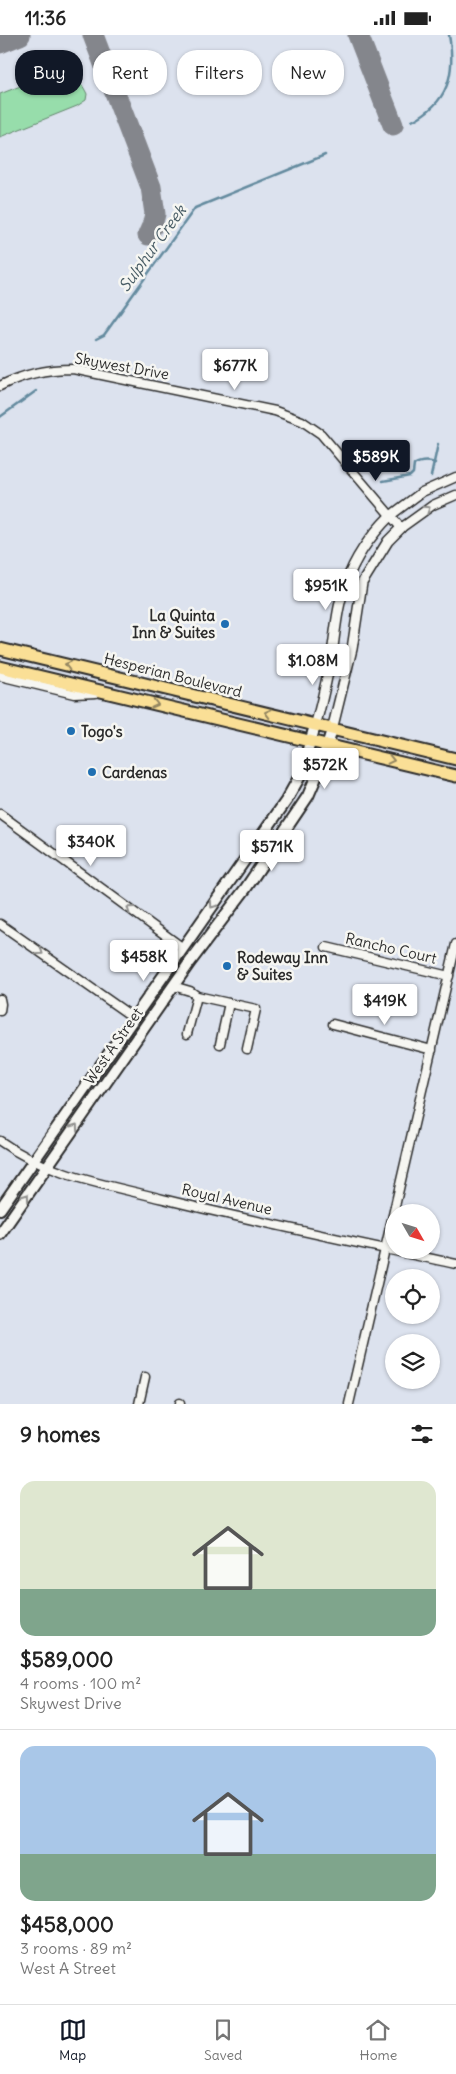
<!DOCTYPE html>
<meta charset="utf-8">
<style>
body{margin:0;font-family:Delius,sans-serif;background:#f6f6f6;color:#222;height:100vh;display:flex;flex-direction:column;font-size:19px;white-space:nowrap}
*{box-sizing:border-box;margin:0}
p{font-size:16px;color:#767676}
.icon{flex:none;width:28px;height:28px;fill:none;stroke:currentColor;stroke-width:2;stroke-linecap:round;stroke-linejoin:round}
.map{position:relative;height:1369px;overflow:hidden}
.details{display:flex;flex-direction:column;background:#fff;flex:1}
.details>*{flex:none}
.top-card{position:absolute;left:15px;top:15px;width:426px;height:45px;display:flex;gap:10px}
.needle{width:32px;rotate:129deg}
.fabs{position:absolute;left:385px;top:1169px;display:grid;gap:10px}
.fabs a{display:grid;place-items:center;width:55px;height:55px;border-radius:50%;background:#fff;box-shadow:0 1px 4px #0004;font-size:25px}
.price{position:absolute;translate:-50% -42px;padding:0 11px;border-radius:5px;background:#fff;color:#222;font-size:16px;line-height:32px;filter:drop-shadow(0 1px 2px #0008)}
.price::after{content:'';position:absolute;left:50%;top:30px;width:15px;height:11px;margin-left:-8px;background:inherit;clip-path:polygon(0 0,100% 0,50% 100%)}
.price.active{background:#111827;color:#fff}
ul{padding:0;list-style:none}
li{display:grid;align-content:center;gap:10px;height:265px;padding:0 20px}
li+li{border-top:1px solid #e0e0e0}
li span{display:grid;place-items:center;height:155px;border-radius:15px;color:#555}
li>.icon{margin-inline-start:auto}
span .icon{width:90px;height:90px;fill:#fffc;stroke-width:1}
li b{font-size:21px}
h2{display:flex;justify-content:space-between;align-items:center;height:60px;padding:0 20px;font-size:21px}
.tag{padding:0 18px;border-radius:20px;background:#fff;box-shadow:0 1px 4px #0004;font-size:18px;line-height:45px}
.tag.active{background:#111827;color:#fff}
.status{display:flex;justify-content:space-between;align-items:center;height:35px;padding:0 25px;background:#fff;direction:ltr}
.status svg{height:14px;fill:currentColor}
.tab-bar{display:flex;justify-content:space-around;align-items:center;height:70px;border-top:1px solid #e0e0e0;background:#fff;font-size:14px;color:#767676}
.tab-bar a{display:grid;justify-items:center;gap:2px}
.tab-bar .active{color:#111827}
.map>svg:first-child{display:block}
</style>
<div class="status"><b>11:36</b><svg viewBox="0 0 49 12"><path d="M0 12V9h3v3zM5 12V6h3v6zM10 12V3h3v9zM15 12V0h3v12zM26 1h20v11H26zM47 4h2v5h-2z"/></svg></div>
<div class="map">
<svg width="456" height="1369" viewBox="0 0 456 1369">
<rect width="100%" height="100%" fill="#dce2ee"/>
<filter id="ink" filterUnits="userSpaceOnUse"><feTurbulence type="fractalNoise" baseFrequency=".02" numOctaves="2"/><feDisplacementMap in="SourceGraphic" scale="10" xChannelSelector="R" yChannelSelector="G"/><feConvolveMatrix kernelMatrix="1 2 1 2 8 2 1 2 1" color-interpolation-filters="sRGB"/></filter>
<g filter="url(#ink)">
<path fill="#97ddab" stroke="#61846b" d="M51,39c19,-2 28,3 36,20l-1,6 -9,6 -77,31v-43z"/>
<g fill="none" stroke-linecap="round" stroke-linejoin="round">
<g stroke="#638a9e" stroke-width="2.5">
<path d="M412,86c36,-18 44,-47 37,-86"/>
<polyline points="96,304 104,300 195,173 325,120"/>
<polyline points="0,382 36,356"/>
<polyline points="431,441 438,409"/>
<path d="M383,446l27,-5 3,-3 1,-8c6,-4 14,-4 21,-2"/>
</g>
<g stroke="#84868c" stroke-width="21">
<polyline points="93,0 151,152 155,179 152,191 148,200"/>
<polyline points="358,0 393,90"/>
<polyline points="0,8 20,0"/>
</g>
<g stroke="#2b2b2b" stroke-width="11">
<g id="minor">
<path d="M0,351c23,-12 47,-17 73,-17l202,42 27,10 19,13 80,94 32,-23 23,-10"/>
<polyline points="390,481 422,457 456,442"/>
<polyline points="0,641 74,659 96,658"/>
<polyline points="0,779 183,913"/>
<polyline points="0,889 134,983"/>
<polyline points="326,912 449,941"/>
<polyline points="173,951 190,956 197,961 256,974 247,1014"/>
<polyline points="0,964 1,969 0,976"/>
<polyline points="333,989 432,1015"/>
<polyline points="187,999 197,961"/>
<polyline points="220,1009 229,968"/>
<path d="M0,1106c51,36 105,43 163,58 97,24 195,44 293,65"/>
<polyline points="139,1369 145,1342"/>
<polyline points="180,1369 180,1368"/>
<polyline points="349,1369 456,909"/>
</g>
</g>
<g stroke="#2b2b2b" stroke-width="12">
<g id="tertiary">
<path d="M315,691c8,-26 13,-53 18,-79 3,-22 5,-44 13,-64 9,-26 25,-48 44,-67"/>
<polyline points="332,695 352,614 362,548 388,506 401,493"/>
</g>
</g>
<g stroke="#2b2b2b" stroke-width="14">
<g id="secondary">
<polyline points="0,1174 286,766 300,741 315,691"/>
<polyline points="0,1199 190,927 246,853 308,761 320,733 332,695"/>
</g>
</g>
<g stroke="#2b2b2b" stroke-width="15">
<g id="primary">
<polyline points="0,614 456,724"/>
<polyline points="0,632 456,741"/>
</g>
</g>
<use href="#minor" stroke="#f6f6f2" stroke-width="8"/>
<use href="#tertiary" stroke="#f6f6f2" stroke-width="9"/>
<use href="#secondary" stroke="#f6f6f2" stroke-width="10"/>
<use href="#primary" stroke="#fadf96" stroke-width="11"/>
</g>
<defs><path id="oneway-chevron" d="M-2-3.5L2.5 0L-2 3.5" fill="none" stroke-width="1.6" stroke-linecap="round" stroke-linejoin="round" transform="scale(1.25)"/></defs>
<g stroke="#90908e">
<use href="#oneway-chevron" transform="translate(427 474) rotate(-34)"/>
<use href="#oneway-chevron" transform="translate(213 870) rotate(125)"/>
<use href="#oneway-chevron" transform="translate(130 874) rotate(-144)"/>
<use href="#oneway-chevron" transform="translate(40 917) rotate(35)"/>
<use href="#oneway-chevron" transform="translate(75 1092) rotate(-55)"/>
<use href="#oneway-chevron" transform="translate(26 1162) rotate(-55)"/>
</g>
<g stroke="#928560">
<use href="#oneway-chevron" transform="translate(68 630) rotate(-166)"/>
<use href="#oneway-chevron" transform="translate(155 669) rotate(14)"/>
<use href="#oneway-chevron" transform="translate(268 678) rotate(-165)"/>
<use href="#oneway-chevron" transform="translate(391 725) rotate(13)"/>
</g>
</g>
<g fill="#1f6fb2" stroke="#f6f6f2" stroke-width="2">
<circle cx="225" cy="589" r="5"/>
<circle cx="71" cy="696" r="5"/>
<circle cx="92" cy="737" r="5"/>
<circle cx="227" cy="931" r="5"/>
</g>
<g text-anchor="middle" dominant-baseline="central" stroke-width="5" stroke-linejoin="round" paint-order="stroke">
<g font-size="15" fill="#2b2b2b" stroke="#f6f6f2">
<text transform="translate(122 331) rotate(10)">Skywest Drive</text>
<text transform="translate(173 640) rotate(14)">Hesperian Boulevard</text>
<text transform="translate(391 913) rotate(13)">Rancho Court</text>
<text transform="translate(113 1011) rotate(-55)">West A Street</text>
<text transform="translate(227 1164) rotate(13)">Royal Avenue</text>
</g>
<g font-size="15" font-weight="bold" fill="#2b2b2b" stroke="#f6f6f2" text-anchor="start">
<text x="215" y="580" text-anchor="end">La Quinta<tspan x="215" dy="17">Inn &amp; Suites</tspan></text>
<text x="81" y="696">Togo's</text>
<text x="102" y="737">Cardenas</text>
<text x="237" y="922">Rodeway Inn<tspan x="237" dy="17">&amp; Suites</tspan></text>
</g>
<g font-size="16" font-style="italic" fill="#475b64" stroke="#f6f6f2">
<text transform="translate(152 213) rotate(-54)">Sulphur Creek</text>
</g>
</g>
</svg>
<div class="fabs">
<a><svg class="needle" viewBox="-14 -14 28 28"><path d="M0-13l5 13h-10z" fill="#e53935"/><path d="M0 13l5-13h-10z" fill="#767676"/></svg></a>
<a><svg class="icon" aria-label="locate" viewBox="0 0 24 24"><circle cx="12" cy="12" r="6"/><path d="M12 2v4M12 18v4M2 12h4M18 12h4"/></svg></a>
<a><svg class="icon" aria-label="layers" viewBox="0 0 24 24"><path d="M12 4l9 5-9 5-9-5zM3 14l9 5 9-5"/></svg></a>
</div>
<b class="price" style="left:235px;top:356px">$677K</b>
<b class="price active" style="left:376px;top:447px">$589K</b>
<b class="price" style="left:326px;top:576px">$951K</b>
<b class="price" style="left:313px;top:651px">$1.08M</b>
<b class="price" style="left:325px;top:755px">$572K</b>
<b class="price" style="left:91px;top:832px">$340K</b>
<b class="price" style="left:272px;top:837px">$571K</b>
<b class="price" style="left:144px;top:947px">$458K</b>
<b class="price" style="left:385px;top:991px">$419K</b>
<div class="top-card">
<a class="tag active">Buy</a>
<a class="tag">Rent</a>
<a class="tag">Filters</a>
<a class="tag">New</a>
</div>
</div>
<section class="details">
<h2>9 homes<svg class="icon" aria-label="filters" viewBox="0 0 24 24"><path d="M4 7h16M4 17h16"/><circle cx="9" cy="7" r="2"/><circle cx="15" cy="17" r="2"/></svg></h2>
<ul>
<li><span style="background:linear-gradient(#dfe7d0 70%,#7fa58c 0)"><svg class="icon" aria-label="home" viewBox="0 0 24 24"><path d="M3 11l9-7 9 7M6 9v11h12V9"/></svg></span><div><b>$589,000</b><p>4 rooms · 100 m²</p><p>Skywest Drive</p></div></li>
<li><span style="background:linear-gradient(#a9c7e8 70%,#7fa58c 0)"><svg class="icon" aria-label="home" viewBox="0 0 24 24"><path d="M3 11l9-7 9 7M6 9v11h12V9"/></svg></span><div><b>$458,000</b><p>3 rooms · 89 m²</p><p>West A Street</p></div></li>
</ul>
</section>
<nav class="tab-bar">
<a class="active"><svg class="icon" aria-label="map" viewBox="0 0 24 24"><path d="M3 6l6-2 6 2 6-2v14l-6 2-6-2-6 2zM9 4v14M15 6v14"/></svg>Map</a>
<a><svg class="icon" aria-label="saved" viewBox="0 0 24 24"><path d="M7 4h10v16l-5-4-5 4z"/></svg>Saved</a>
<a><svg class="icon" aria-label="home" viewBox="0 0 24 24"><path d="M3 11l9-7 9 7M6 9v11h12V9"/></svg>Home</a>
</nav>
